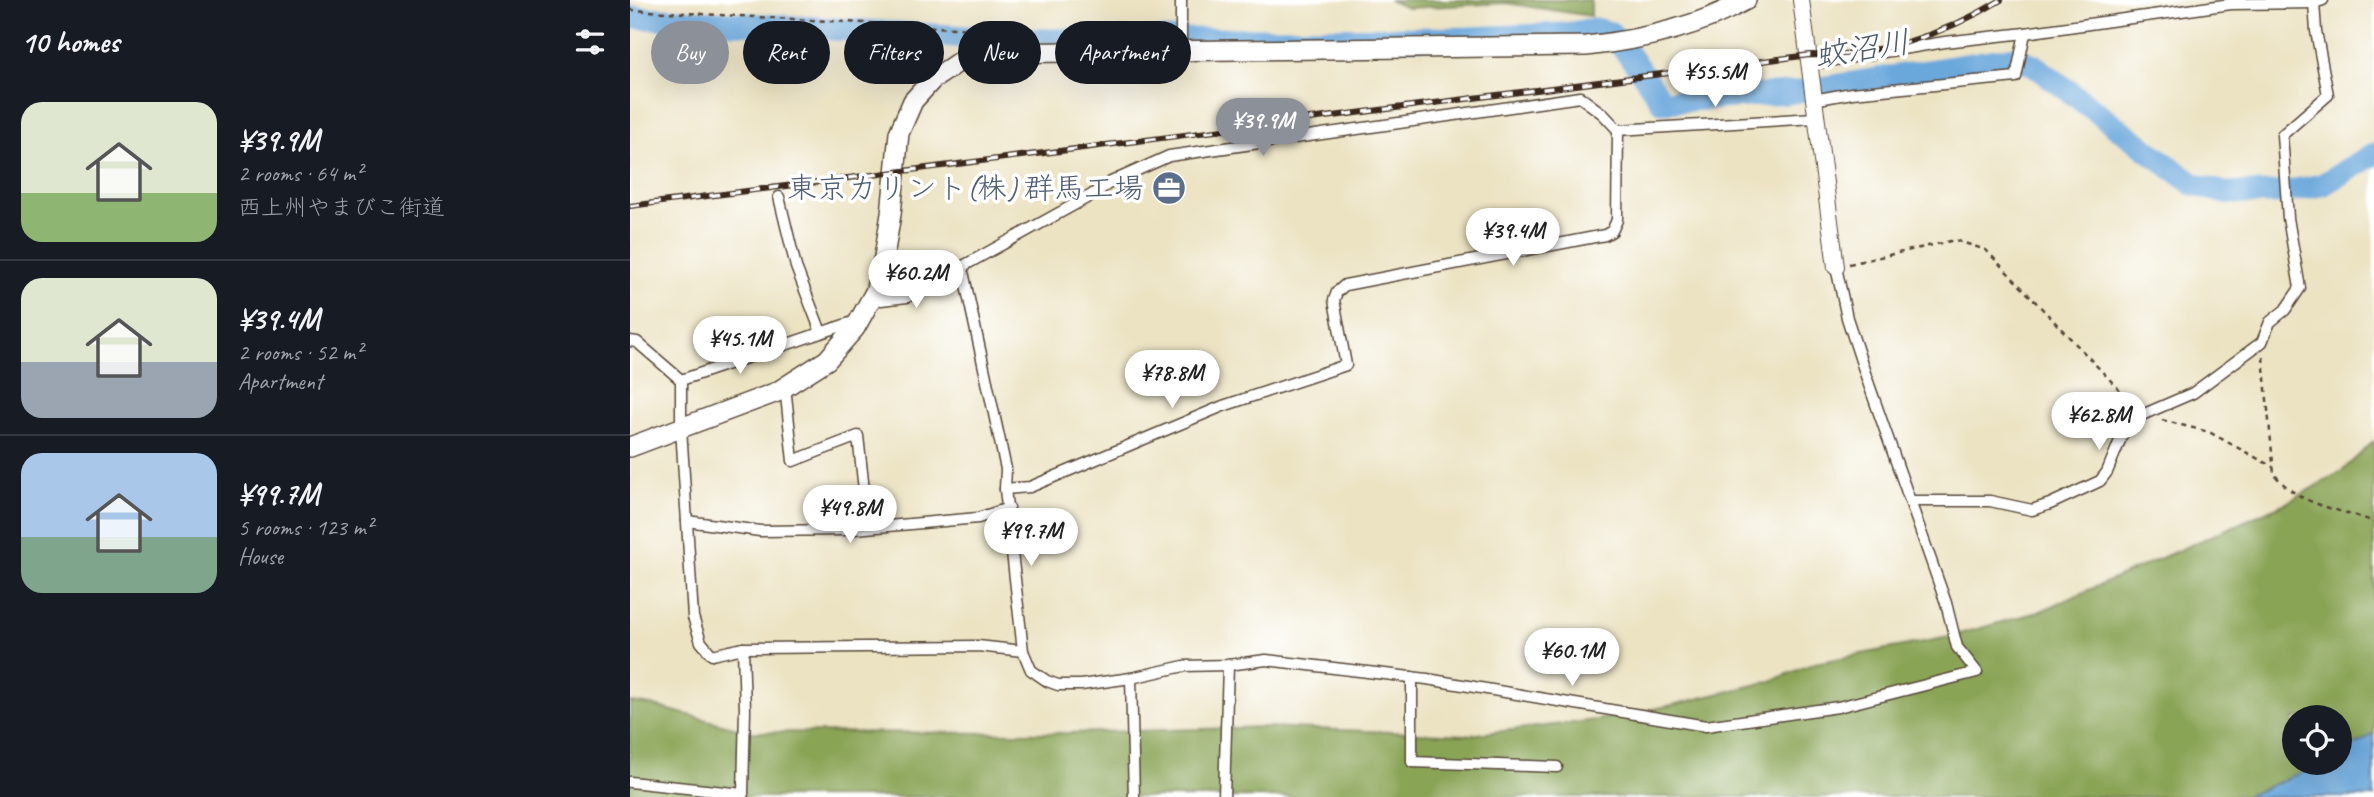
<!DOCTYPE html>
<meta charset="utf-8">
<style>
body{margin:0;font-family:Caveat,"Klee One",sans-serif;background:#20242c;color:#f1f3f6;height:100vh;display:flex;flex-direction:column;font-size:26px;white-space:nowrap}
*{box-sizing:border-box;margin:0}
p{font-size:23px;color:#9ea1a6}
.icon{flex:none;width:38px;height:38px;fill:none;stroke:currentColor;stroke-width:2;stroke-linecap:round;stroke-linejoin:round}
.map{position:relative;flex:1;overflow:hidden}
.panel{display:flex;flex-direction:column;background:#171b24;width:630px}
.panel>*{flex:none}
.guide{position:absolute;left:21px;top:21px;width:665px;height:63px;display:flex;gap:14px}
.buttons{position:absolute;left:1652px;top:705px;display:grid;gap:14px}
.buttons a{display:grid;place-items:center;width:70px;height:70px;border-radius:50%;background:#171b24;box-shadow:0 7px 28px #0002;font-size:35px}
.price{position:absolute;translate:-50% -60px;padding:0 16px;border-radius:24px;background:#fff;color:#222;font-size:23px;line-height:46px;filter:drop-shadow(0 2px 4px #0008)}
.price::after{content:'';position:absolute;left:50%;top:42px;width:21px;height:16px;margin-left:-10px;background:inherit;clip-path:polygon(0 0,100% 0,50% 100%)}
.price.active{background:#8c9099;color:#fff}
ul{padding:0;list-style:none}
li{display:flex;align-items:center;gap:21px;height:175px;padding:0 21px}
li+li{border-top:2px solid #363941}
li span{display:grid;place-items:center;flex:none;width:196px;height:140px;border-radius:21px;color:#555}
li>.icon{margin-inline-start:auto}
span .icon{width:84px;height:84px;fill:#fffc;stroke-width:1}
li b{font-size:30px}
h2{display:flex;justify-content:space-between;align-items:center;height:84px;padding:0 21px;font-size:30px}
.pill{padding:0 24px;border-radius:32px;background:#171b24;box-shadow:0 7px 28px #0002;font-size:24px;line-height:63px}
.pill.active{background:#8c9099;color:#fff}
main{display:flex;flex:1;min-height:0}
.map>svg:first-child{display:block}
</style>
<main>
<section class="panel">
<h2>10 homes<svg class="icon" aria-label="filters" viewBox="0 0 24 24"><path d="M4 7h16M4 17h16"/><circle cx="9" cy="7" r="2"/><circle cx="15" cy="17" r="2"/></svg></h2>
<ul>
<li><span style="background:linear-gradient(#dfe7d0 65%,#8fb573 0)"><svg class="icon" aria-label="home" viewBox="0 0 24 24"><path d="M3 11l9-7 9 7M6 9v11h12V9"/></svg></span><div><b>¥39.9M</b><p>2 rooms · 64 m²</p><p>西上州やまびこ街道</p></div></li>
<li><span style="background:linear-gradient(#dfe7d0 60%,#9aa5b1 0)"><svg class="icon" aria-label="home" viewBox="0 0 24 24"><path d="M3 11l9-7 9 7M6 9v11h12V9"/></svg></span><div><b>¥39.4M</b><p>2 rooms · 52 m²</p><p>Apartment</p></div></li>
<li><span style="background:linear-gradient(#a9c7e8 60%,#7fa58c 0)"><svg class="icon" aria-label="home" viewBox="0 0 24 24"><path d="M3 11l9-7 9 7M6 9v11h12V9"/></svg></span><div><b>¥99.7M</b><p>5 rooms · 123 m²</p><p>House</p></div></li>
</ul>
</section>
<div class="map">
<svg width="1744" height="797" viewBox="0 0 1744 797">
<rect width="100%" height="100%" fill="#fff"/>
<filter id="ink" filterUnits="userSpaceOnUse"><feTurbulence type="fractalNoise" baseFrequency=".0143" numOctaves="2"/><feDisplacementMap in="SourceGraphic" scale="14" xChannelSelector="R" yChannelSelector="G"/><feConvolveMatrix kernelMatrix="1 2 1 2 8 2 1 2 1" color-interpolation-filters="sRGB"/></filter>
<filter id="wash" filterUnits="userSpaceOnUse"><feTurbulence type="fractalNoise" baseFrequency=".00686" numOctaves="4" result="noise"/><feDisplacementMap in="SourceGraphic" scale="28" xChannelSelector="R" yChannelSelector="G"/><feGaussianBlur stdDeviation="1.57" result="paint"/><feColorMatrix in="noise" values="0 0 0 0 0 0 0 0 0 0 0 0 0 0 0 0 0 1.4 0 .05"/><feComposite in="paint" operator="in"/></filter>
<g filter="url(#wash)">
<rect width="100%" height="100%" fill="#ece3c3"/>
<g fill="#8aa456" stroke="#62673a" stroke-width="2" fill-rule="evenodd">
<polygon points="759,0 961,0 961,16 876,3 777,8"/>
<path d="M1744,441v340l-61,16h-1683v-95l21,3 101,27 316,1 198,-6 203,8 127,-15 72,-14 103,-25 44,-18 134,-26 92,-26 245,-108 56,-32zM1664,718h46v45h-46z"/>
</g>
<polygon fill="#6aa7db" stroke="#52687c" stroke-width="2" points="1744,734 1744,797 1614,797 1694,763 1710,763 1710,754"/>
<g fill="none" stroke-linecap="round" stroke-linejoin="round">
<polyline stroke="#6aa7db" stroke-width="23" points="0,17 389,40 839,38 934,34 965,29 981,33 1005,63 1032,102 1158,93 1385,57 1404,65 1563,184 1595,193 1649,193 1692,185 1744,154"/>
</g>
</g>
<g filter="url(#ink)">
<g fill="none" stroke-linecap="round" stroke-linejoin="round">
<g stroke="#564637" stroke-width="13">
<g id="street">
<polyline points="551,0 551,51"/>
<polyline points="1180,64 1315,42 1395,33 1601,4 1684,3 1693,0"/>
<polyline points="1183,100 1222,93 1386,77 1395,33"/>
<polyline points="988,130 1185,118"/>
<polyline points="149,197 166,267 191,332"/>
<polyline points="332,267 376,469 375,489 393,651 401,670 417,681 428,685 451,685 501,678 554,666 598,665 636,660 797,679 1076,726 1208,707 1347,672 1327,647 1316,603 1237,379 1217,318 1206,267"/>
<polyline points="245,292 251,300 277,297 460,196 481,182 539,156 950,97 973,114 988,130 987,220 982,231 975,235 715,285 707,292 704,300 716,365 593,406 400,487 375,489"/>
<polyline points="0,341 7,342 51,380 229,320"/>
<polyline points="51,380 51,428 63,617 71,642 82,655 113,648 348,646 393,651"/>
<polyline points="155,386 163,461 228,436 235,499"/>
<polyline points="1280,501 1360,501 1402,510 1420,504 1470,481 1477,472 1498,421 1563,393 1632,342 1640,322 1655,310 1670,288 1658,218 1652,135 1698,95 1686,31 1684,3"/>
<polyline points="57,521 130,531 213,530 348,518 379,508"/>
<polyline points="782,677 782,762 927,767"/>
<polyline points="501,678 504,797"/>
<polyline points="0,782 113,794 115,710 113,648"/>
<polyline points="594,797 598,665"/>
</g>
</g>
<g stroke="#564637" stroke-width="18">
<polyline id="secondary" points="1171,0 1206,267"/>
</g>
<g stroke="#564637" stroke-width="22">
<path id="highway" d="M0,447l147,-55 50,-32 28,-32 20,-36 9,-35 7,-43 8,-81 14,-32 19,-21 28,-19 34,-8 592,-7c55,-6 111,-18 160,-46"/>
</g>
<g stroke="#564637" stroke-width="2.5" stroke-dasharray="5 5" stroke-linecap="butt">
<polyline points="0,10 361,30 362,39"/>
<polyline points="1219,264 1325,240 1356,250 1505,406"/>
<path d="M1633,357l11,117c28,34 62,33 100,48"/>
<polyline points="1532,420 1579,432 1643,467"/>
</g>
<use href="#street" stroke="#fff" stroke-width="10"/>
<use href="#secondary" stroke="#fff" stroke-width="16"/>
<use href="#highway" stroke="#fff" stroke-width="19"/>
<g stroke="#3b2a1e" stroke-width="6">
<path id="rail" d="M0,206l1180,-151c67,2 134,-20 191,-55"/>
</g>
<use href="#rail" stroke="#fff" stroke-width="3.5" stroke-dasharray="10" stroke-linecap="butt"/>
</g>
</g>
<defs>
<g id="office-disc" transform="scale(1.75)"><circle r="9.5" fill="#5c6f8a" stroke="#fff"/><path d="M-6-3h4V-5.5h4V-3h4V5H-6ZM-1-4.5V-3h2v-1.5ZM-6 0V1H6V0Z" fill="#fff"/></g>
</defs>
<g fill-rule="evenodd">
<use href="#office-disc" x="539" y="188"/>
</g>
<g text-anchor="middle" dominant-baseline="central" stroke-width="7" stroke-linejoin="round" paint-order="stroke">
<g font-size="30" fill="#4e5e75" stroke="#fff" text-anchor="end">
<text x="514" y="188">東京カリント(株) 群馬工場</text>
</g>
<g font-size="32" font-style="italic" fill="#4e5c6a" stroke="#fff">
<text transform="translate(1232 49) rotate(-9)">蚊沼川</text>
</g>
</g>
</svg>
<div class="buttons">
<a><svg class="icon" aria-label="locate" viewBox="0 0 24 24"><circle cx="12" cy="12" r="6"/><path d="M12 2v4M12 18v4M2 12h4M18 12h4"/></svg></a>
</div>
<b class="price" style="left:1085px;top:109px">¥55.5M</b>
<b class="price active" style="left:633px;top:158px">¥39.9M</b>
<b class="price" style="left:883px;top:268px">¥39.4M</b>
<b class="price" style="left:286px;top:310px">¥60.2M</b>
<b class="price" style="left:110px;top:376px">¥45.1M</b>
<b class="price" style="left:542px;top:410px">¥78.8M</b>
<b class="price" style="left:1469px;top:452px">¥62.8M</b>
<b class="price" style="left:220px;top:545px">¥49.8M</b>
<b class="price" style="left:401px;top:568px">¥99.7M</b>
<b class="price" style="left:942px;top:688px">¥60.1M</b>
<div class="guide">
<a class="pill active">Buy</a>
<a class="pill">Rent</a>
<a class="pill">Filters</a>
<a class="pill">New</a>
<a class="pill">Apartment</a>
</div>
</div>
</main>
